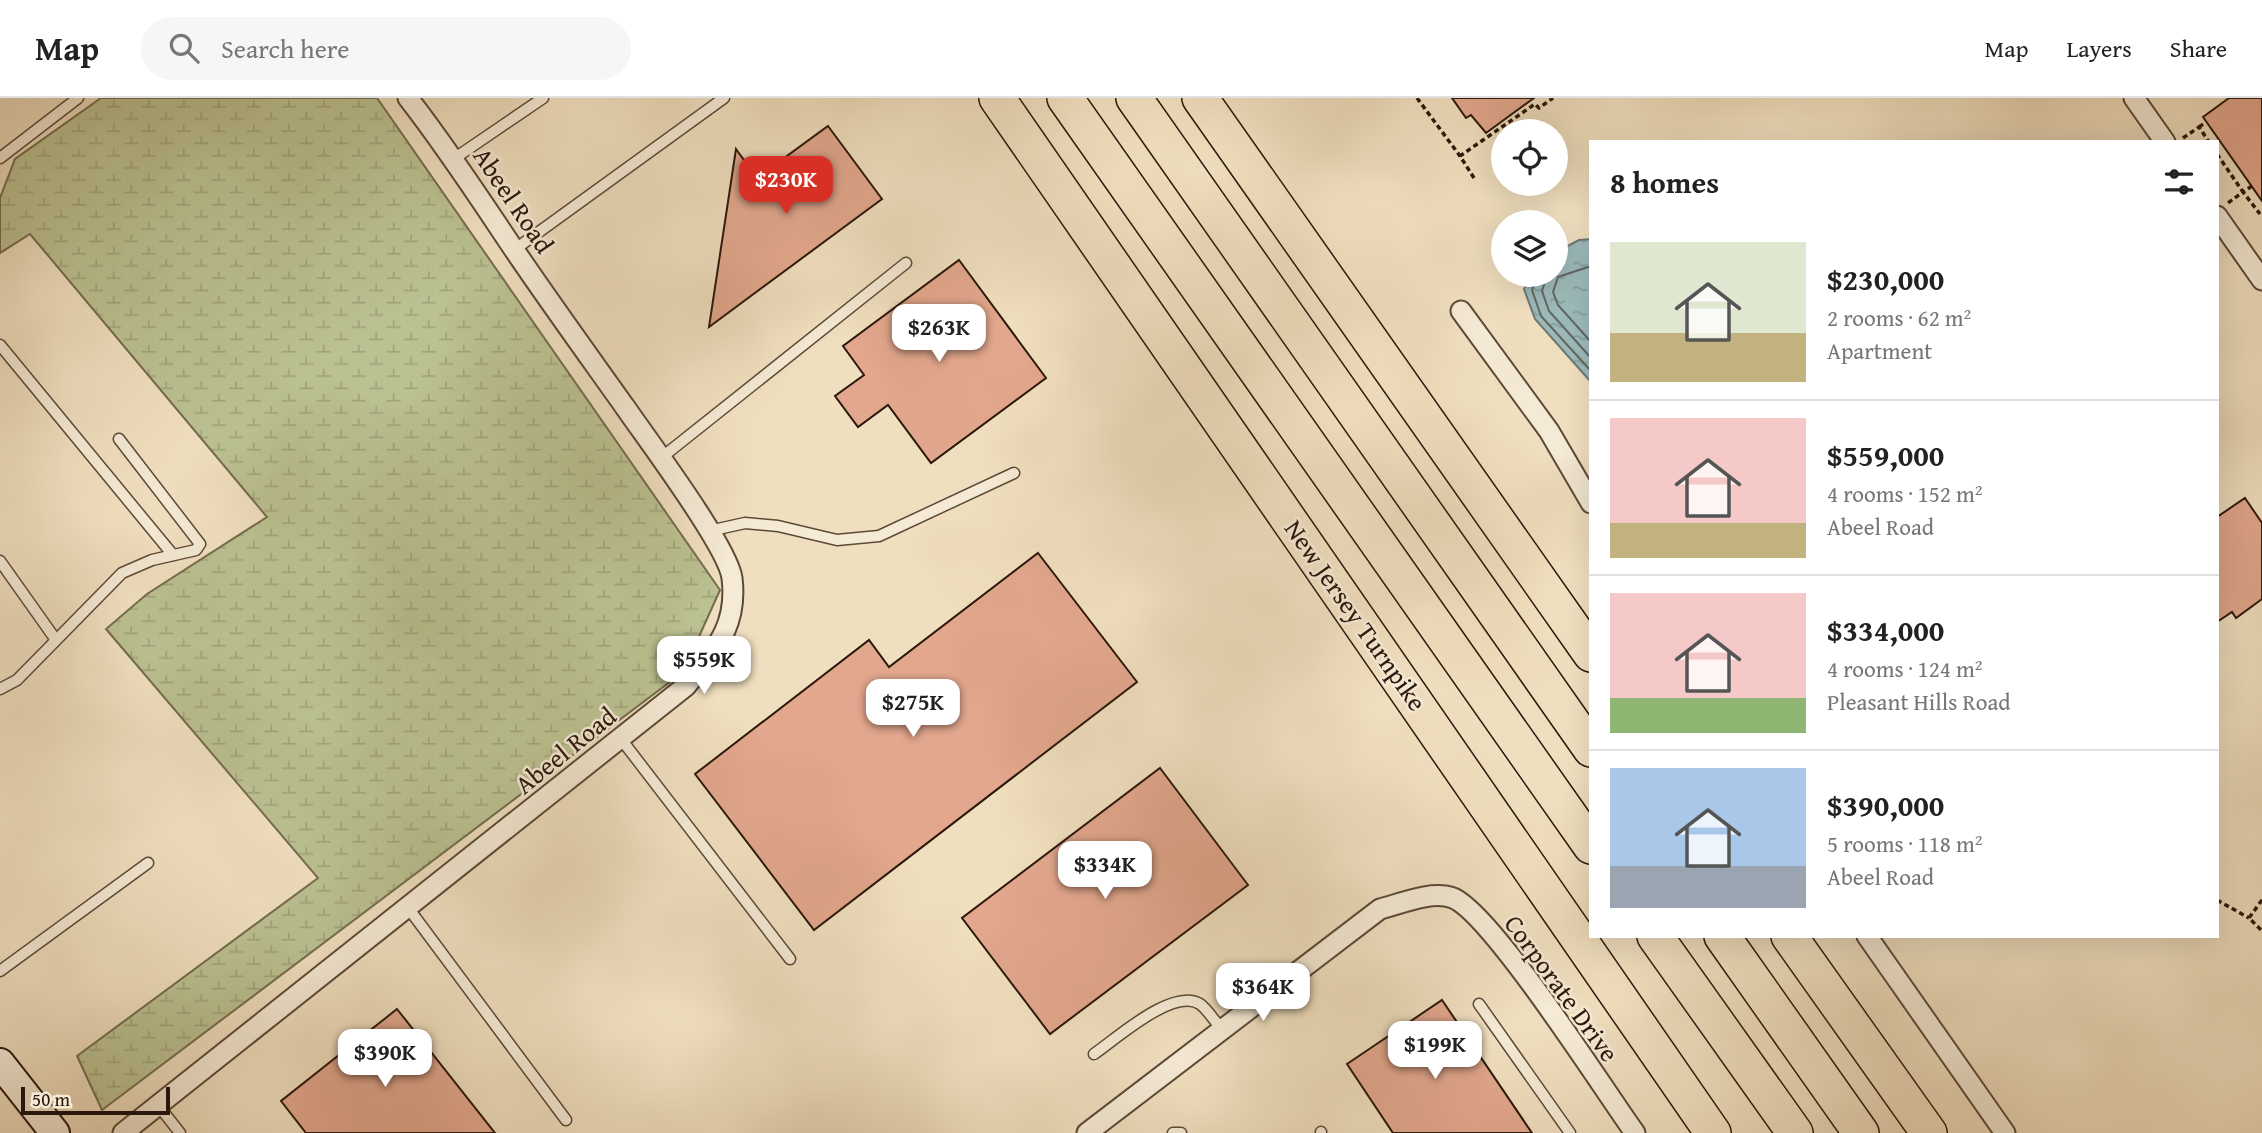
<!DOCTYPE html>
<meta charset="utf-8">
<style>
body{margin:0;font-family:"Gentium Book Plus",serif;background:#f6f6f6;color:#222;height:100vh;display:flex;flex-direction:column;font-size:26px;white-space:nowrap}
*{box-sizing:border-box;margin:0}
p{font-size:23px;color:#767676}
.icon{flex:none;width:38px;height:38px;fill:none;stroke:currentColor;stroke-width:2;stroke-linecap:round;stroke-linejoin:round}
.map{position:relative;flex:1;overflow:hidden}
.panel{position:absolute;left:1589px;top:42px;width:630px;height:798px;display:flex;flex-direction:column;background:#fff;border-radius:0px;box-shadow:0 7px 28px #0002}
.panel>*{flex:none}
.controls{position:absolute;left:1491px;top:21px;display:grid;gap:14px}
.controls a{display:grid;place-items:center;width:77px;height:77px;border-radius:50%;background:#fff;box-shadow:0 7px 28px #0002;font-size:35px}
.scale{position:absolute;left:21px;bottom:18px;width:149px;box-sizing:border-box;padding-left:7px;border:4px solid #2b170b;border-top:0;font-size:19px;line-height:24px;white-space:nowrap;color:#2b170b;-webkit-text-stroke:5px #f5ead5;paint-order:stroke}
.price{position:absolute;translate:-50% -60px;padding:0 16px;border-radius:14px;background:#fff;color:#222;font-size:23px;line-height:46px;filter:drop-shadow(0 2px 4px #0008)}
.price::after{content:'';position:absolute;left:50%;top:42px;width:21px;height:16px;margin-left:-10px;background:inherit;clip-path:polygon(0 0,100% 0,50% 100%)}
.price.current{background:#d93025;color:#fff}
ul{padding:0;list-style:none}
li{display:flex;align-items:center;gap:21px;height:175px;padding:0 21px}
li+li{border-top:2px solid #e0e0e0}
li span{display:grid;place-items:center;flex:none;width:196px;height:140px;border-radius:0px;color:#555}
li>.icon{margin-inline-start:auto}
span .icon{width:84px;height:84px;fill:#fffc;stroke-width:1}
li b{font-size:30px}
h2{display:flex;justify-content:space-between;align-items:center;height:84px;padding:0 21px;font-size:30px}
header{display:flex;align-items:center;gap:42px;box-sizing:border-box;height:98px;padding:0 35px;background:#fff;border-bottom:2px solid #e0e0e0}
header strong{font-size:33px}
nav{display:flex;gap:38px;margin-inline-start:auto;font-size:24px}
.search{width:490px;height:63px;background:#f6f6f6;display:flex;align-items:center;gap:18px;box-sizing:border-box;padding:0 24px;border-radius:38px;color:#767676;font-size:26px}
.map>svg:first-child{display:block}
</style>
<header>
<strong>Map</strong>
<div class="search"><svg class="icon" aria-label="search" viewBox="0 0 24 24"><circle cx="10" cy="10" r="6"/><path d="M15 15l6 6"/></svg>Search here</div>
<nav><a>Map</a><a>Layers</a><a>Share</a></nav>
</header>
<div class="map">
<svg width="2262" height="1035" viewBox="0 0 2262 1035">
<defs>
<pattern id="wetland-marsh" width="20" height="14" patternUnits="userSpaceOnUse" patternTransform="scale(1.75)"><rect width="20" height="14" fill="#bbc191"/><path d="M1 5h8M5 5V1M11 12h8M15 12V8" fill="none" stroke="#a1a57c"/></pattern>
<pattern id="water-ripples" width="26" height="14" patternUnits="userSpaceOnUse" patternTransform="scale(1.75)"><rect width="26" height="14" fill="#9dbaba"/><path d="M2 4q2-2 4 0t4 0M15 11q2-2 4 0t4 0" fill="none" stroke="#879f9f"/></pattern>
</defs>
<rect width="100%" height="100%" fill="#f0dfbf"/>
<filter id="stains"><feTurbulence type="fractalNoise" baseFrequency=".00286" numOctaves="4"/><feColorMatrix values="0 0 0 0 .2 0 0 0 0 .09 0 0 0 0 .02 0 0 0 .5 -.17"/></filter>
<radialGradient id="worn" r=".72"><stop offset=".6" stop-color="#630" stop-opacity="0"/><stop offset="1" stop-color="#630" stop-opacity=".3"/></radialGradient>
<polygon fill="url(#wetland-marsh)" stroke="#736c4e" stroke-width="2" points="101,0 377,0 720,492 683,574 102,1012 77,958 318,780 106,531 147,496 267,419 30,136 0,155 0,100 15,61"/>
<polygon fill="url(#water-ripples)" stroke="#6f7974" stroke-width="2" points="1591,141 1591,284 1535,221 1524,191 1532,177 1556,177 1556,154 1579,142"/>
<g fill="none" stroke-linecap="round" stroke-linejoin="round">
<g stroke="#646862" stroke-width="2">
<polyline points="1591,168 1558,179 1553,194 1558,207 1591,244"/>
<polyline points="1538,177 1532,192 1541,218 1591,273"/>
<polyline points="1547,177 1542,193 1549,213 1591,260"/>
</g>
</g>
<g fill="#e2a78d" stroke="#2b170b" stroke-width="2">
<polygon points="1452,0 1534,0 1486,35 1471,17 1466,20"/>
<polygon points="2229,0 2262,0 2262,103 2203,19"/>
<polygon points="828,28 882,101 709,229 736,51 757,80"/>
<polygon points="959,162 1046,280 931,365 888,307 858,329 835,298 864,277 843,248"/>
<polygon points="2245,400 2262,425 2262,501 2236,520 2232,514 2217,524 2217,419"/>
<polygon points="1038,455 1137,584 814,832 695,676 869,542 889,569"/>
<polygon points="1160,670 1248,787 1050,936 962,820"/>
<polygon points="1442,902 1532,1035 1393,1035 1347,966"/>
<polygon points="397,911 495,1035 306,1035 281,1003"/>
</g>
<g fill="none" stroke-linecap="round" stroke-linejoin="round">
<g stroke="#5c4938" stroke-width="13">
<g id="lane">
<polyline points="0,60 78,0"/>
<polyline points="455,60 543,0"/>
<polyline points="514,152 724,0"/>
<polyline points="0,247 173,457"/>
<polyline points="661,360 906,165"/>
<polyline points="709,433 745,425 778,428 837,442 879,438 1014,375"/>
<polyline points="0,463 56,542"/>
<polyline points="0,591 17,582 122,475 152,462 196,452 200,446 119,341"/>
<polyline points="621,641 790,861"/>
<polyline points="409,811 566,1022"/>
<polyline points="0,873 148,765"/>
<polyline points="1479,906 1570,1035"/>
<path d="M1094,956c22,-15 79,-67 106,-50 8,6 15,18 22,25"/>
<polyline points="158,1007 180,1035"/>
<polyline points="1321,1034 1321,1035"/>
<polyline points="1173,1035 1181,1035"/>
</g>
</g>
<g stroke="#5c4938" stroke-width="23">
<g id="street">
<polyline points="2134,0 2165,44"/>
<polyline points="2217,118 2262,182"/>
<polyline points="1461,213 1549,333 1591,405"/>
<polyline points="1867,838 2005,1035"/>
<path d="M123,1035l563,-447c28,-36 52,-58 46,-108 -4,-31 -85,-139 -107,-171 -37,-52 -74,-103 -110,-156 -35,-52 -68,-103 -107,-153"/>
<path d="M1087,1035l293,-224c20,-5 52,-19 73,-11 39,16 151,192 182,235"/>
</g>
</g>
<g stroke="#2b170b" stroke-width="32">
<polyline id="secondary" points="0,965 55,1035"/>
</g>
<g stroke="#2b170b" stroke-width="38">
<g id="highway">
<polyline points="997,0 1713,1035"/>
<polyline points="1065,0 1591,748"/>
<polyline points="1134,0 1591,651"/>
<polyline points="1200,0 1591,556"/>
<polyline points="1655,838 1795,1035"/>
<polyline points="1722,838 1861,1035"/>
<polyline points="1789,838 1929,1035"/>
</g>
</g>
<g stroke="#2b170b" stroke-width="3.5" stroke-dasharray="5 3.5" stroke-linecap="butt">
<polyline points="1417,0 1460,58"/>
<polyline points="2199,29 2206,24"/>
<polyline points="2183,40 2199,29 2209,44"/>
<polyline points="2217,56 2243,94 2228,105"/>
<polyline points="1474,80 1460,58 1535,6 1539,10 1553,0"/>
<polyline points="2252,88 2243,94 2260,116"/>
<polyline points="2217,802 2249,820"/>
<polyline points="2262,802 2249,820 2262,833"/>
</g>
<use href="#lane" stroke="#f5ead5" stroke-width="10"/>
<use href="#street" stroke="#f5ead5" stroke-width="19"/>
<use href="#secondary" stroke="#f5ead5" stroke-width="28"/>
<use href="#highway" stroke="#f0dfbf" stroke-width="35"/>
</g>
<g text-anchor="middle" dominant-baseline="central" stroke-width="5" stroke-linejoin="round" paint-order="stroke">
<g font-size="26" fill="#2b170b" stroke="#f5ead5">
<text transform="translate(514 102) rotate(56)">Abeel Road</text>
<text transform="translate(1356 517) rotate(55)">New Jersey Turnpike</text>
<text transform="translate(565 652) rotate(-39)">Abeel Road</text>
<text transform="translate(1562 890) rotate(54)">Corporate Drive</text>
</g>
</g>
<rect width="100%" height="100%" filter="url(#stains)"/>
<rect width="100%" height="100%" fill="url(#worn)"/>
</svg>
<div class="controls">
<a><svg class="icon" aria-label="locate" viewBox="0 0 24 24"><circle cx="12" cy="12" r="6"/><path d="M12 2v4M12 18v4M2 12h4M18 12h4"/></svg></a>
<a><svg class="icon" aria-label="layers" viewBox="0 0 24 24"><path d="M12 4l9 5-9 5-9-5zM3 14l9 5 9-5"/></svg></a>
</div>
<div class="scale">50 m</div>
<b class="price current" style="left:786px;top:118px">$230K</b>
<b class="price" style="left:939px;top:266px">$263K</b>
<b class="price" style="left:704px;top:598px">$559K</b>
<b class="price" style="left:913px;top:641px">$275K</b>
<b class="price" style="left:1105px;top:803px">$334K</b>
<b class="price" style="left:1263px;top:925px">$364K</b>
<b class="price" style="left:1435px;top:983px">$199K</b>
<b class="price" style="left:385px;top:991px">$390K</b>
<section class="panel">
<h2>8 homes<svg class="icon" aria-label="filters" viewBox="0 0 24 24"><path d="M4 7h16M4 17h16"/><circle cx="9" cy="7" r="2"/><circle cx="15" cy="17" r="2"/></svg></h2>
<ul>
<li><span style="background:linear-gradient(#dfe7d0 65%,#c2b280 0)"><svg class="icon" aria-label="home" viewBox="0 0 24 24"><path d="M3 11l9-7 9 7M6 9v11h12V9"/></svg></span><div><b>$230,000</b><p>2 rooms · 62 m²</p><p>Apartment</p></div></li>
<li><span style="background:linear-gradient(#f6c9c9 75%,#c2b280 0)"><svg class="icon" aria-label="home" viewBox="0 0 24 24"><path d="M3 11l9-7 9 7M6 9v11h12V9"/></svg></span><div><b>$559,000</b><p>4 rooms · 152 m²</p><p>Abeel Road</p></div></li>
<li><span style="background:linear-gradient(#f6c9c9 75%,#8fb573 0)"><svg class="icon" aria-label="home" viewBox="0 0 24 24"><path d="M3 11l9-7 9 7M6 9v11h12V9"/></svg></span><div><b>$334,000</b><p>4 rooms · 124 m²</p><p>Pleasant Hills Road</p></div></li>
<li><span style="background:linear-gradient(#a9c7e8 70%,#9aa5b1 0)"><svg class="icon" aria-label="home" viewBox="0 0 24 24"><path d="M3 11l9-7 9 7M6 9v11h12V9"/></svg></span><div><b>$390,000</b><p>5 rooms · 118 m²</p><p>Abeel Road</p></div></li>
</ul>
</section>
</div>
